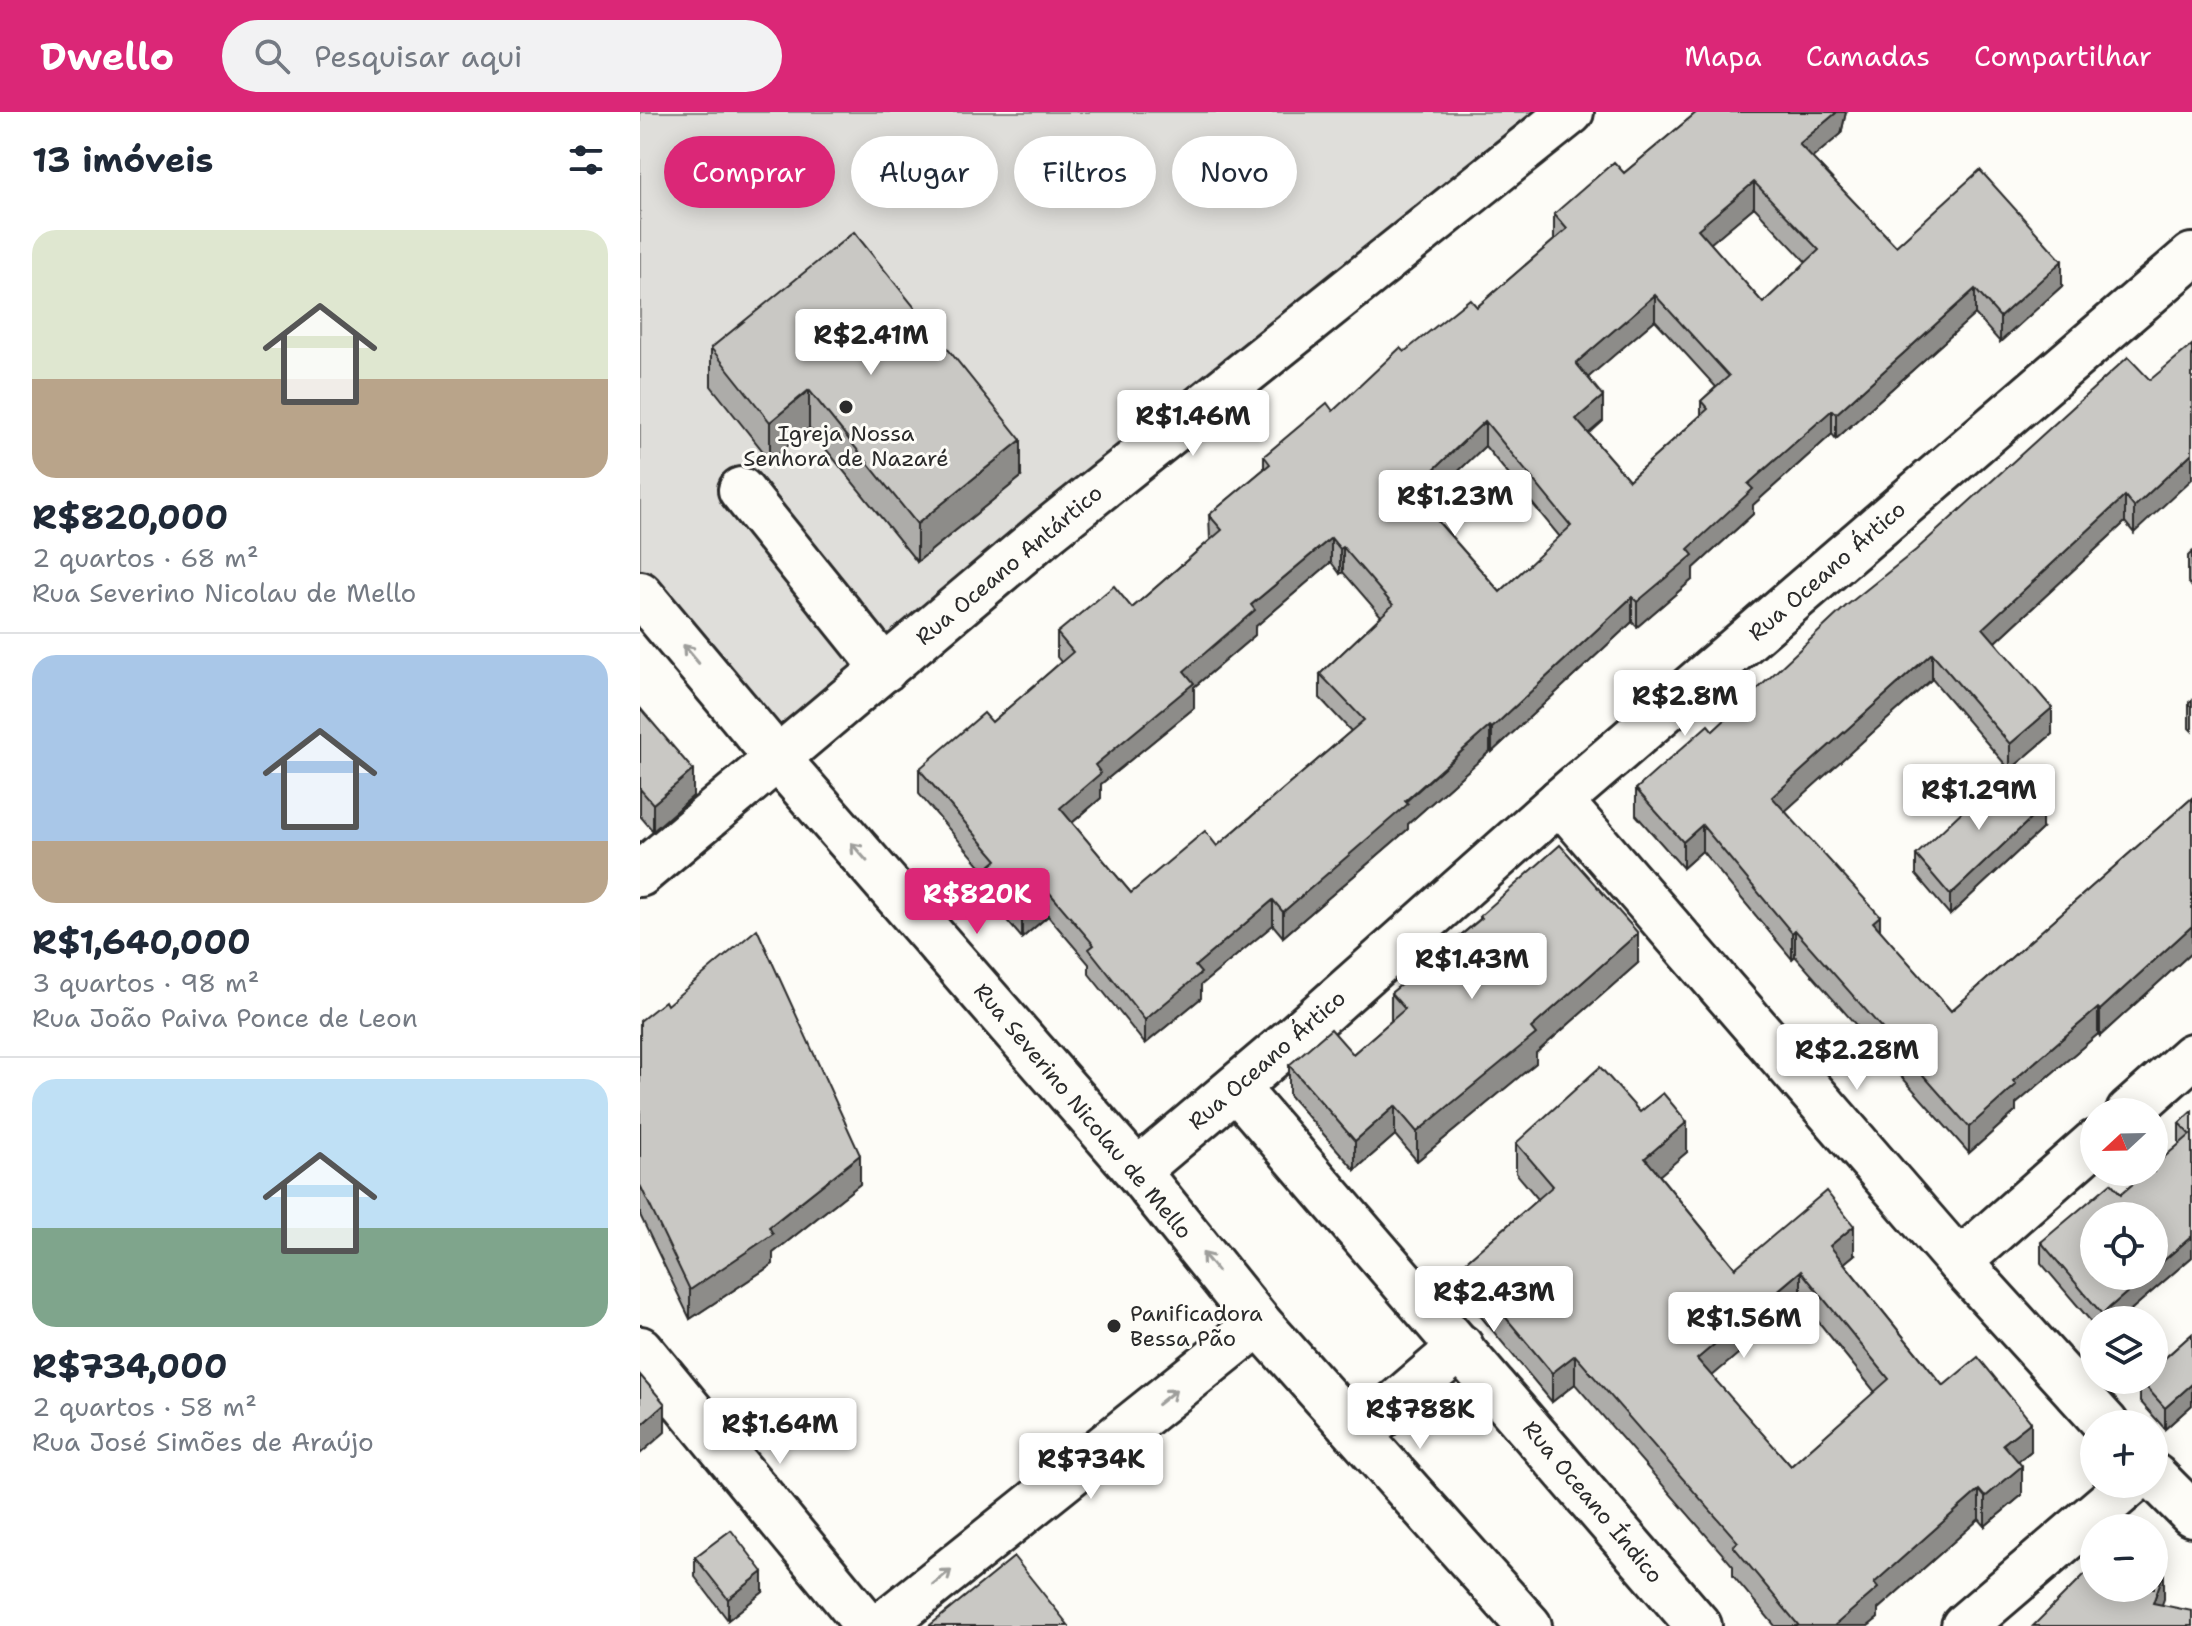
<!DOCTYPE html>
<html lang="pt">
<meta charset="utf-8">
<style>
body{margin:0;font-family:"Shantell Sans",sans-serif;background:#f2f2f3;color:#1f2937;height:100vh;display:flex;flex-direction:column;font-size:30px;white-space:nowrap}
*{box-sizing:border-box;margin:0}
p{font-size:26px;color:#747a83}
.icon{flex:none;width:44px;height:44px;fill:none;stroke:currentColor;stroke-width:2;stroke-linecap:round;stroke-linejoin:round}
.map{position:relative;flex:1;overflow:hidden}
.side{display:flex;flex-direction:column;background:#fff;width:640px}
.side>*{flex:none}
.top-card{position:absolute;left:24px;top:24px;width:760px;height:72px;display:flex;gap:16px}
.needle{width:52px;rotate:248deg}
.fabs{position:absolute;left:1440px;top:986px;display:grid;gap:16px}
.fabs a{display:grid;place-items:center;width:88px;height:88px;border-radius:50%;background:#fff;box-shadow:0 4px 20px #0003;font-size:40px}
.price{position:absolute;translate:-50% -68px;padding:0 18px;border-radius:8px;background:#fff;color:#222;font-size:26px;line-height:52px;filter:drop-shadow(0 2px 4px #0008)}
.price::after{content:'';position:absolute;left:50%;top:48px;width:24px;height:18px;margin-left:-12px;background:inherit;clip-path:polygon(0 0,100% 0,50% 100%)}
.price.current{background:#db2777;color:#fff}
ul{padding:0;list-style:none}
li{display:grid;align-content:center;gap:16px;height:424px;padding:0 32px}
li+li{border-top:2px solid #e0e1e3}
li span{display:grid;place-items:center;height:248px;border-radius:24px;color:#555}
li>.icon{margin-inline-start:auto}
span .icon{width:144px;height:144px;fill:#fffc;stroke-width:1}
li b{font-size:34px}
h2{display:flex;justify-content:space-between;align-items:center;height:96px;padding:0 32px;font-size:34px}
.pill{padding:0 28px;border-radius:36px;background:#fff;box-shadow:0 4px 20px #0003;font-size:28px;line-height:72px}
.pill.current{background:#db2777;color:#fff}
header{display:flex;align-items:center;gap:48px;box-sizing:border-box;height:112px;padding:0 40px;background:#db2777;color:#fff}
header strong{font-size:38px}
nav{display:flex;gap:44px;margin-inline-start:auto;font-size:28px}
.search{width:560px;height:72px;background:#f2f2f3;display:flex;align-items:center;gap:20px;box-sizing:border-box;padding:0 28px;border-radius:44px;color:#747a83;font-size:30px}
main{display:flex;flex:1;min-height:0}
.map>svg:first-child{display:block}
</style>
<header>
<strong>Dwello</strong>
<div class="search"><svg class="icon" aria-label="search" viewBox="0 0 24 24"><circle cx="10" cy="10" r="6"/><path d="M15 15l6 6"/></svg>Pesquisar aqui</div>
<nav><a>Mapa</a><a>Camadas</a><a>Compartilhar</a></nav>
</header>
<main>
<section class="side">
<h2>13 imóveis<svg class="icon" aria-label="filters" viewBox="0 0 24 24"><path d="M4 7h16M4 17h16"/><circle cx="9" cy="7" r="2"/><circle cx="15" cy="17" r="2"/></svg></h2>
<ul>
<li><span style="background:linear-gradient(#dfe7d0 60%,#b9a48a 0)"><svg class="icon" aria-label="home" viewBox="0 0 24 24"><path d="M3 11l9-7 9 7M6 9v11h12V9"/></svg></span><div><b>R$820,000</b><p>2 quartos · 68 m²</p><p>Rua Severino Nicolau de Mello</p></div></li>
<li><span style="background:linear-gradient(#a9c7e8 75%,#b9a48a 0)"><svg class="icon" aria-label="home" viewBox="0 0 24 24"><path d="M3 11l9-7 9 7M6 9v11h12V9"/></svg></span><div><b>R$1,640,000</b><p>3 quartos · 98 m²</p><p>Rua João Paiva Ponce de Leon</p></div></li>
<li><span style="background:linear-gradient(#bfe0f5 60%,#7fa58c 0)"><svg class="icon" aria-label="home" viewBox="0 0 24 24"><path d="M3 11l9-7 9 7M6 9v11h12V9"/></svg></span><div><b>R$734,000</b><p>2 quartos · 58 m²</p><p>Rua José Simões de Araújo</p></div></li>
</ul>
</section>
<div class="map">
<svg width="1552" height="1514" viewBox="0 0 1552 1514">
<rect width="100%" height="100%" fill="#fdfcf7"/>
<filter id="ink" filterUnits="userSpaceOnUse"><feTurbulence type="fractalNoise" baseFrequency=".0125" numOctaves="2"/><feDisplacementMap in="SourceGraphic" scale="16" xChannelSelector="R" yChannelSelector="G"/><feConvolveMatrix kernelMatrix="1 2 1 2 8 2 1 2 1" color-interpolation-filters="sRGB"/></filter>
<g filter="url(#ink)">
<polygon fill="#dfdeda" stroke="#858482" stroke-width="2" points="0,0 938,0 142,645 0,474"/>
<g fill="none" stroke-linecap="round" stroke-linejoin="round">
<g stroke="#2b2b2b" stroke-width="50">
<g id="minor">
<polyline points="101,378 245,557"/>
<polyline points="920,689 1319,1150 1466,1312"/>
<polyline points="0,762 410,417 931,0"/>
<polyline points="596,976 1059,1514"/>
<polyline points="1489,1000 1552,944"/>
<polyline points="497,1059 656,924 920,689 1552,144"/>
<polyline points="1319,1150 1454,1031"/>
<polyline points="0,1237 228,1514"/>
<polyline points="720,1322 821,1235"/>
<polyline points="1514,1364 1552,1402"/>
<polyline points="241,1514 619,1211"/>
<polyline points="1324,1514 1490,1372"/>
</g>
</g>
<g stroke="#2b2b2b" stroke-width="50">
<polyline id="major" points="0,482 138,647 497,1059 619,1211 889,1514"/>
</g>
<use href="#minor" stroke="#fdfcf7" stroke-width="44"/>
<use href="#major" stroke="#fdfcf7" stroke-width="44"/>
</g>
<g fill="#adaca9" stroke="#2b2b2b" stroke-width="2" fill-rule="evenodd">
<path d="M1057,0h149l-5,22 -29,24 84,88 166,40 -62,56 -25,-28 -139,125 -4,-5 -79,71v9l-60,55v10l-56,48 -5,-5 -140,130 -2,-1 -82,73v5l-125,108 -10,-12 -72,60v13l-56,46 -56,-70v-10l-41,-48 -26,22 -37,-43v-24l-66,-77v-25l73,-47 69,-60 -4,-5v-24l75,-25 78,-68 -1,-25 55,-46v-13l69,-45 71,-59 73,-45 77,-67v-26l70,-41zM1114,95l52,55 -43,41 -53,-60zM1015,208l61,67 -15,14v14l-72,65 -40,-46 14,-13 -15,-44zM845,334l75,91 -60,55 -77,-88zM691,450l9,12 3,-2 38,44 -61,58v24l31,33 -134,115 -86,47 -59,-70 29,-25v-14l93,-76v-21l61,-52v-8z"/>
<polygon points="71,236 381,365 277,450 169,316 130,348 71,274"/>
<polygon points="1510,268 1494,421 1485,410 1356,530 1412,622 1370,658 1292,567 1145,699 1240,819 1311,899 1552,686 1552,840 1460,924 1458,922 1376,992 1376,999 1329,1041 1155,844 1152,847 1062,739 1043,756 996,703 996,677 1073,619"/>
<polygon points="1552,440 1552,475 1548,470 1548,444"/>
<polygon points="1552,588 1552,619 1549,616 1549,590"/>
<polygon points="0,596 53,684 13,719 0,704"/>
<polygon points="1402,717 1310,803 1276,763 1276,743"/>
<polygon points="840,804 998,851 896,941 896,951 777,1049 755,1023 715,1058 649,983 649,953 713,942 751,909 751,881 840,807"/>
<polygon points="27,893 220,1072 133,1141 133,1152 50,1207 0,1103 0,909"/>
<polygon points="1552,999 1552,1145 1479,1208 1454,1208 1454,1213 1401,1151 1401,1130 1481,1082 1540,1032 1539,1031 1539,1011"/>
<path d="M1000,1000l47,40 -28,23 76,93 119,-13 -10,8 99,123 88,65 -13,11 4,33 -37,31 -6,-7 -101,90v9l-10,8h-93l-42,-50v-10l-158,-182 -23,18 -90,-108v-29l76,-66 -22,-26v-30zM1161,1188l74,92 -84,74 -80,-90z"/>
<polygon points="1552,1222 1552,1293 1525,1317 1500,1289 1500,1268"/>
<polygon points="55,1445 123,1480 88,1508 55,1465"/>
</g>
<g fill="#8d8c89" stroke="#2b2b2b" stroke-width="2">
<polygon points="1197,0 1206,0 1201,22 1159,57 1159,32"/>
<polygon points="1114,70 1114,95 1058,142 1058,117"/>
<polygon points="1422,149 1422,174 1360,230 1360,205"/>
<polygon points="1335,177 1335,202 1196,327 1196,302"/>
<polygon points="1015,183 1015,208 936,276 936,251"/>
<polygon points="169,278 169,316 130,348 130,310"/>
<polygon points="963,284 963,309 936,332 936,307"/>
<polygon points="1192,298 1192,322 1113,393 1113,402 1053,457 1053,467 997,515 997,490 1108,372"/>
<polygon points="845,309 845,334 771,404 771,379"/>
<polygon points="381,328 381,365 277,450 277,412"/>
<polygon points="1552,341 1552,367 1494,421 1494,395"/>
<polygon points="1485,384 1485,410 1343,542 1343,516"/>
<polygon points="691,426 691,450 615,515 615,523 554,575 554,596 461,672 461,686 420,721 420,696 455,653 544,559 611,493"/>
<polygon points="703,435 703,460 700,462 700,437"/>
<polygon points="992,485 992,510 852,640 852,616"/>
<polygon points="1292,541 1292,567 1132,711 1132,685"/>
<polygon points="1412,596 1412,622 1370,658 1370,632"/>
<polygon points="850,614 850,639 768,712 768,717 643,825 643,800"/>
<polygon points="53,658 53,684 13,719 13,692"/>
<polygon points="1402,696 1402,717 1310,803 1310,783"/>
<polygon points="1062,713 1062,739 1043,756 1043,730"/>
<polygon points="408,779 408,804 382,826 382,801"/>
<polygon points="633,788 633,813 561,873 561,886 505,932 505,908 555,854"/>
<polygon points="1240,804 1240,830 1233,810"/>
<polygon points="1552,814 1552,840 1460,924 1460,898"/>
<polygon points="1155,818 1155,844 1152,847 1152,821"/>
<polygon points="998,821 998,851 896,941 896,951 777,1049 777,1020 891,916"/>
<polygon points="1458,896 1458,922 1376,992 1376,999 1329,1041 1329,1015 1373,969"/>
<polygon points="755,994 755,1023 715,1058 715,1029"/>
<polygon points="1047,1010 1047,1040 1005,1076 1005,1046"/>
<polygon points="220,1043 220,1072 133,1141 133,1152 50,1207 50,1178"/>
<polygon points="1214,1114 1214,1143 1190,1163 1190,1134"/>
<polygon points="1552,1124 1552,1145 1479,1208 1462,1208 1462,1202 1506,1164 1514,1164 1514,1157"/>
<polygon points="1161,1159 1161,1188 1057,1277 1057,1247"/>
<polygon points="935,1243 935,1272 912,1290 912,1261"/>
<polygon points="1552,1272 1552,1293 1525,1317 1525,1296"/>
<polygon points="25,1292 25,1320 0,1342 0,1314"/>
<polygon points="1391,1310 1391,1339 1363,1361 1363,1332"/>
<polygon points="1382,1354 1382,1383 1345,1414 1345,1385"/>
<polygon points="1339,1378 1339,1407 1238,1497 1238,1506 1228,1514 1194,1514 1234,1471"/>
<polygon points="123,1460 123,1480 88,1508 88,1487"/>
<polygon points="1524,1460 1524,1487 1514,1514 1513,1491"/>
</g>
<g fill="#c9c8c4" stroke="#2b2b2b" stroke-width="2" fill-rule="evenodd">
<path d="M1057,0h140l-38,32 97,102 84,-76 82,91 -62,56 -25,-28 -139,125 -4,-4 -84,74 5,5 -65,60 5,6 -56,47 -5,-5 -140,131 -2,-2 -85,75 3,3 -125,108 -10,-12 -78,66 6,7 -56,47 -56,-71 5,-4 -46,-54 -26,22 -37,-43 12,-10 -78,-91 65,-56 8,9 81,-70 -16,-19 57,-47 18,22 90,-78 -13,-15 61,-51 -6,-8 63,-53 6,8 67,-63 4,4 66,-53 7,8 90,-78 -13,-15 60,-52 10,11zM1114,70l65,68 -56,53 -65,-74zM1015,183l74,81 -28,25 7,8 -79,71 -53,-61 27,-23 -27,-33zM845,309l86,105 -71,66 -89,-101zM691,426l9,11 3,-2 50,58 -73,69 44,46 -147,126 -12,-15 -74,62 -71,-85 41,-35 -6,-8 99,-82 -10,-12 71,-61 -4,-5z"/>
<polygon points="214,120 381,328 277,412 169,278 130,310 71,236"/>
<polygon points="1552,233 1552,341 1494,395 1485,384 1343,516 1412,596 1370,632 1292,541 1132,685 1240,804 1233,810 1311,899 1552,686 1552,814 1460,898 1458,896 1373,969 1376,973 1329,1015 1155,818 1152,821 1062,713 1043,730 996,677 1068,613 1073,619 1206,494 1276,438 1488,245 1510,268"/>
<polygon points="0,596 53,658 13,692 0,677"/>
<polygon points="1366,658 1402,696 1310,783 1276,743"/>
<polygon points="920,733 998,821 891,916 896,922 777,1020 755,994 715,1029 649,953 691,917 713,942 765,897 751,881 842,806 840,804"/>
<polygon points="117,817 220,1043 129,1115 133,1122 50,1178 0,1073 0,909 25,889 27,893"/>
<path d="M960,955l40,45 23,-19 24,29 -42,36 90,110 91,-77 28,35 -24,20 113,140 35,-29 53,65 -28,22 19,22 -37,31 -6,-7 -105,93 4,5 -44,38h-35l-66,-80 5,-4 -163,-187 -23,18 -90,-108 91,-79 -37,-43zM1161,1159l88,108 -98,87 -94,-107z"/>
<polygon points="1552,999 1552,1124 1514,1157 1514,1104 1454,1104 1454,1164 1506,1164 1462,1202 1401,1130 1471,1071 1481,1082 1507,1060 1514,1060 1514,1054 1550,1023 1539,1011"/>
<polygon points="1552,1222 1552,1272 1525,1296 1500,1268 1514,1268 1514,1256"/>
<polygon points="0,1263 25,1292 0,1314"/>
<polygon points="91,1418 123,1460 88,1487 55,1445"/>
<polygon points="374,1445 429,1514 289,1514"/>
<polygon points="1514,1449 1524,1460 1513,1491 1552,1499 1552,1514 1393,1514 1454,1453 1454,1476 1514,1476"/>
</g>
<defs><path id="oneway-shaft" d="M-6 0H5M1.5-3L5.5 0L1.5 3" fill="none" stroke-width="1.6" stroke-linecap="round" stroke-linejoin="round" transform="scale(2)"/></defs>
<g stroke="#9e9e9b">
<use href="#oneway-shaft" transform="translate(51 542) rotate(-130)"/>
<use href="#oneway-shaft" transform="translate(219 740) rotate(-131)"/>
<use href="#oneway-shaft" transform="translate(570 1150) rotate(-129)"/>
<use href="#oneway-shaft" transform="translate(527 1285) rotate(-39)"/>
<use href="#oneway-shaft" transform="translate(302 1465) rotate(-39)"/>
</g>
</g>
<g fill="#2b2b2b" stroke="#fdfcf7" stroke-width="3">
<circle cx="206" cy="295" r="8"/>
<circle cx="474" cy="1214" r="8"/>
</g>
<g text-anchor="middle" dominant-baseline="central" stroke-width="6" stroke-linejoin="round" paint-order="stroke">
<g font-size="22" fill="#2b2b2b" stroke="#fdfcf7">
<text x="206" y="321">Igreja Nossa<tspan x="206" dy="25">Senhora de Nazaré</tspan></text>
<text x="490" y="1201" text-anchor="start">Panificadora<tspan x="490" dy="25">Bessa Pão</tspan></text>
</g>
<g font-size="22" fill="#2b2b2b" stroke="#fdfcf7">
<text transform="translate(369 453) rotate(-40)">Rua Oceano Antártico</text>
<text transform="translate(1187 459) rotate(-41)">Rua Oceano Ártico</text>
<text transform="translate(627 948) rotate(-41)">Rua Oceano Ártico</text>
<text transform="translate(443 999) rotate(50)">Rua Severino Nicolau de Mello</text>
<text transform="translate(953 1390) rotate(50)">Rua Oceano Índico</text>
</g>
</g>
</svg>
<div class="fabs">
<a><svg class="needle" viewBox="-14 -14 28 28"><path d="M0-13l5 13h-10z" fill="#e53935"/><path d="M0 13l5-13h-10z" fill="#747a83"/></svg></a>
<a><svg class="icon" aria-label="locate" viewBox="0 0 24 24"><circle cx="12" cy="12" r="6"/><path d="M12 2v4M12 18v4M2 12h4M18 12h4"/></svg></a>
<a><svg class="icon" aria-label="layers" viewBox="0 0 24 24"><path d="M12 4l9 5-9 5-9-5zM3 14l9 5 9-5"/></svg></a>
<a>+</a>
<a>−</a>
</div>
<b class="price" style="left:231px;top:265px">R$2.41M</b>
<b class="price" style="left:553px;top:346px">R$1.46M</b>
<b class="price" style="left:815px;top:426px">R$1.23M</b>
<b class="price" style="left:1045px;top:626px">R$2.8M</b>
<b class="price" style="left:1339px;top:720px">R$1.29M</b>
<b class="price current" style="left:337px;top:824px">R$820K</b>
<b class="price" style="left:832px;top:889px">R$1.43M</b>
<b class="price" style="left:1217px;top:980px">R$2.28M</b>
<b class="price" style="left:854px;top:1222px">R$2.43M</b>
<b class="price" style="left:1104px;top:1248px">R$1.56M</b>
<b class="price" style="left:780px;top:1339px">R$788K</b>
<b class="price" style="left:140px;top:1354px">R$1.64M</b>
<b class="price" style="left:451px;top:1389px">R$734K</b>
<div class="top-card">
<a class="pill current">Comprar</a>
<a class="pill">Alugar</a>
<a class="pill">Filtros</a>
<a class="pill">Novo</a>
</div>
</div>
</main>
